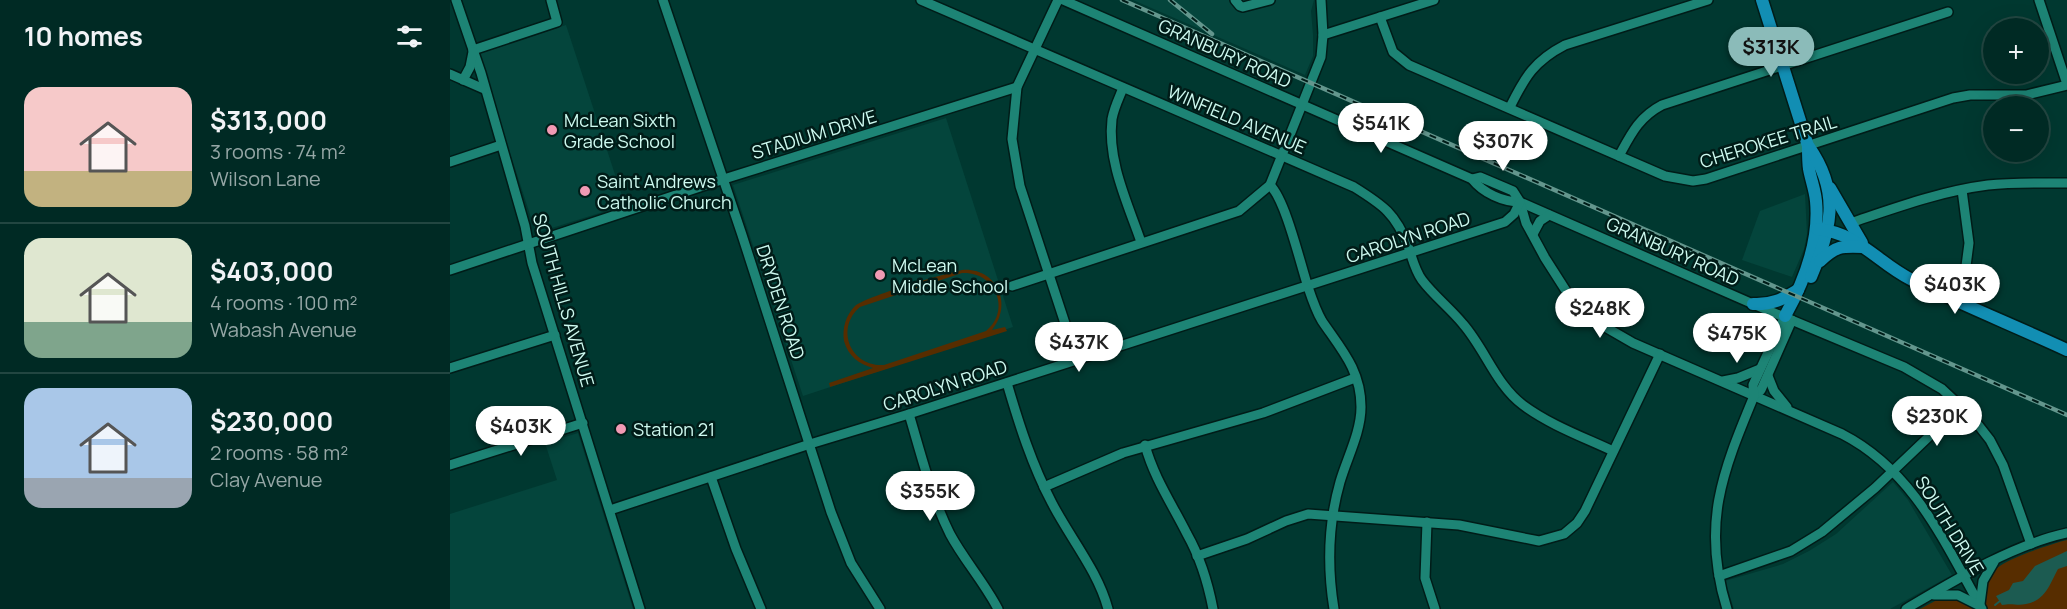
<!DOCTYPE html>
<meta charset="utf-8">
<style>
body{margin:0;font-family:Manrope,sans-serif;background:#0e3631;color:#f1f3f6;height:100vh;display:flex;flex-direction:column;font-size:22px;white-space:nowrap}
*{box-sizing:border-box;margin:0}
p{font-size:20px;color:#95a7a6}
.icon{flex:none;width:33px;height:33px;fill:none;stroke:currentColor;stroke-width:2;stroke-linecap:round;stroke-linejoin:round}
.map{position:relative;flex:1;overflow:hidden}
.panel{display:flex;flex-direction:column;background:#002a24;width:450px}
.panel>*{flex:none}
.controls{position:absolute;left:1533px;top:18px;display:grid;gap:12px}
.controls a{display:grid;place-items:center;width:66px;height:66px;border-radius:50%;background:#002a24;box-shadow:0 6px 24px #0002,0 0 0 2px #224641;font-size:30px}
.price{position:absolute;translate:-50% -51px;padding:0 14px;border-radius:21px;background:#fff;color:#222;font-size:20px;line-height:39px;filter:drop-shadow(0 2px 3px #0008)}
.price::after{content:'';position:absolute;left:50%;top:36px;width:18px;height:14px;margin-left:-9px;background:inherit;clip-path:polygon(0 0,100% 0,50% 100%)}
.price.current{background:#8bbbb9;color:#111}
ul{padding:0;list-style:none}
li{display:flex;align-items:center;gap:18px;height:150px;padding:0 24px}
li+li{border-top:2px solid #224641}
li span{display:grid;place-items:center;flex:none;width:168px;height:120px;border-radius:18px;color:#555}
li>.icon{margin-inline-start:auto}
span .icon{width:72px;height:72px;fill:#fffc;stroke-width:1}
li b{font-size:26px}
h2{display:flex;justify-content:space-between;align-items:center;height:72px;padding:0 24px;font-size:26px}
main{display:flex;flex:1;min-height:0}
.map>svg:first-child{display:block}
</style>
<main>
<section class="panel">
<h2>10 homes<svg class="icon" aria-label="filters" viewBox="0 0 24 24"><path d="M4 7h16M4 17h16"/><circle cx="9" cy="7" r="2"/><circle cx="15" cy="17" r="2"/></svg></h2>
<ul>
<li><span style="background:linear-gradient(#f6c9c9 70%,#c2b280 0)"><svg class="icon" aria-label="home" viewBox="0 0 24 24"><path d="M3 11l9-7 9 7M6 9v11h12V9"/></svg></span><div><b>$313,000</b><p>3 rooms · 74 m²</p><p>Wilson Lane</p></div></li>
<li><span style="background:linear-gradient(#dfe7d0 70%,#7fa58c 0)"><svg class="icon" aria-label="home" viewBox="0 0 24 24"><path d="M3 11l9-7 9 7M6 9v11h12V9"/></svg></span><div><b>$403,000</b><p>4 rooms · 100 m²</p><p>Wabash Avenue</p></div></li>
<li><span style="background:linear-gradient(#a9c7e8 75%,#9aa5b1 0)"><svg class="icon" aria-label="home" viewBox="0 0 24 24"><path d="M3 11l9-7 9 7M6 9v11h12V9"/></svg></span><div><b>$230,000</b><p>2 rooms · 58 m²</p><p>Clay Avenue</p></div></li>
</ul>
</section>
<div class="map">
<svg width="1617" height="609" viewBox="0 0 1617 609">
<rect width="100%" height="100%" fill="#003830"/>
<g fill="#04453c">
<polygon points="683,0 864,0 861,11 863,35 863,56 855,75"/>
<polygon points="116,25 175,205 86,233 28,54"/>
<polygon points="496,118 563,327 353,396 283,185"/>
<polygon points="1355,194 1357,234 1354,249 1342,277 1292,260 1310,211"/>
<polygon points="128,433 183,609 0,609 0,514 107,480 95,443"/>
<polygon points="1443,482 1458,500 1502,575 1440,609 1284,609 1275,581 1333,564 1359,551 1386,534"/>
</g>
<g fill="#572d00" fill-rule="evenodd">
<path d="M512,270c34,-3 52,34 30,60l13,-3 2,4 -177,56 -1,-4 44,-15c-14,-4 -25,-12 -29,-27 -2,-13 2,-26 11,-35 12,-10 88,-32 107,-36zM512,273c33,-2 50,37 24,58l-102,34c-34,2 -49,-37 -24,-58z"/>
<path d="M1617,540v69h-85l4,-2c-3,-14 -1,-30 11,-39 12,-10 54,-24 70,-28z"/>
<path d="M1494,598c12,1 20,3 29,11h-53l15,-8z"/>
</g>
<path fill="#1c5b51" d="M1617,551v15l-9,3c-8,15 -13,32 -32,35 -9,2 -13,-1 -24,1l-6,-9 13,-6 4,-7 10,-2 12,-15z"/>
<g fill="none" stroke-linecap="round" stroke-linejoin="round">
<polyline stroke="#1c5b51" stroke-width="2" points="1545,605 1550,601"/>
<g stroke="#001c18" stroke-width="12">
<g id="minor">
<polyline points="6,0 31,73 75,226 82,263 190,609"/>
<polyline points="213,0 292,235 381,512 401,563 430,609"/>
<path d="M471,0l433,187c29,18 42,27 54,59 4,11 7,25 14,34 12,16 28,28 41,44 22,25 33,61 60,81 27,20 60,32 90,46"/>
<polyline points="608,0 567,87 562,139 570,186 627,360"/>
<path d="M613,0l409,179c11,14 31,23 48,23l233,102 151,63 38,22 30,28 18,23 13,25 28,79"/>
<polyline points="785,0 790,6 793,7 820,0"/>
<polyline points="1589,0 1617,84"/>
<polyline points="930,17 943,52 959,65 1215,176 1243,181 1256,179 1503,98 1520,95 1576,95 1617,85"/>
<polyline points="873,35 984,0"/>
<polyline points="23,50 107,22 101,0"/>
<polyline points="0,74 34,89"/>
<polyline points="13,80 20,67 23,52"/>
<path d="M673,88c-4,10 -9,20 -11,31 -5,42 16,85 29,123"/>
<path d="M1060,107c15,-30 24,-46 55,-62l143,-45"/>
<path d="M1169,156c12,-22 20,-39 43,-51l286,-93"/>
<polyline points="0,162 51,145"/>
<path d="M1022,179l8,-2 33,14 7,11 6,21 19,35 23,36 13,13 26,21 26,15 209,91c72,37 102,108 140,175"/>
<path d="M820,185c16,16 30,78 38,102 4,12 8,24 14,34 19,28 39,49 39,86 0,25 -14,51 -21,75 -12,42 -13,84 -6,127"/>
<path d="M1400,223c45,-15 91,-32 138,-38 26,-3 53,-2 79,-2"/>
<polyline points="1083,234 1090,221 1099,215"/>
<polyline points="0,270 274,179 567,87"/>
<polyline points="562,286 789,211 820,185 871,57 873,35 871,0"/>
<polyline points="1504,299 1516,266 1519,243 1512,190"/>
<polyline points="0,368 105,335"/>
<polyline points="1318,376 1324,391 1337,407"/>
<polyline points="1273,381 1288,378 1310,369"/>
<path d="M557,383c12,41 25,82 45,120 18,35 46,68 56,106"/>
<polyline points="1304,396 1311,390 1342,320"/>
<path d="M459,414c12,40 22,82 41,120 14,26 34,48 48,75"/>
<path d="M695,445c9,33 27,59 42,89 13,23 21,49 26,75"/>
<polyline points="0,465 133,423"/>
<polyline points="261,477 286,549 311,609"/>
<polyline points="594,487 673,453 813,413 905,378"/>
<polyline points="160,510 360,444 459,414 1055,222 1064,214 1070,202"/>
<polyline points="977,522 975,578 985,609"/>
<polyline points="747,556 797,539 836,521 858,514 1009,525 1089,541 1114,534 1127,523 1135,511 1210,354"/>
<polyline points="1269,576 1341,551 1372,532 1425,488 1511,406"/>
<polyline points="1484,595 1508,595 1528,605"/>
<polyline points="1530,604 1533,581 1544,562"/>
<path d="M1277,609c-26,-84 -5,-136 27,-213l-1,-11 32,-69"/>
<path d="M1456,609c49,-29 106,-64 161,-76"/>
</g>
</g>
<g stroke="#001c18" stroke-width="15">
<g id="major">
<path d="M1312,0l46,146c0,8 0,16 1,23 2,11 6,21 7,32 4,41 -12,81 -31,115"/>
<path d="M1359,147c32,46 22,83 2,130"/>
<polyline points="1380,188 1412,243"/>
<path d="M1367,229c42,4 59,33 95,51 51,25 103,46 155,70"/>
<path d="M1370,261c16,-15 21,-15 43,-14"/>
<path d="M1303,304c19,1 30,-5 45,-14"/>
</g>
</g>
<use href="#minor" stroke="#1d8475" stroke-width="9"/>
<use href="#major" stroke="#128eb3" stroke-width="12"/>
<g stroke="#63968d" stroke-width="4.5">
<g id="rail">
<polyline points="672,0 1617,415"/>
<polyline points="720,0 762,34"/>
</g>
</g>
<use href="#rail" stroke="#001c18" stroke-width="2" stroke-dasharray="7" stroke-linecap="butt"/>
</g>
<g fill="#f19ab4" stroke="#001c18" stroke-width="2">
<circle cx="102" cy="130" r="6"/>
<circle cx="135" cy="191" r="6"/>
<circle cx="430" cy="275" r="6"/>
<circle cx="171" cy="429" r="6"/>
</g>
<g text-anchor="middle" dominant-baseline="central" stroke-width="5" stroke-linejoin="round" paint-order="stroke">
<g font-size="18" fill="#cefaf0" stroke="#001c18">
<text transform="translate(775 53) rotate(24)">GRANBURY ROAD</text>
<text transform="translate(787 119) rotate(23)">WINFIELD AVENUE</text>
<text transform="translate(364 134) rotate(-17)">STADIUM DRIVE</text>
<text transform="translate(1318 141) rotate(-17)">CHEROKEE TRAIL</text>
<text transform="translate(958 237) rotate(-18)">CAROLYN ROAD</text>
<text transform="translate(1223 251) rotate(24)">GRANBURY ROAD</text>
<text transform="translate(114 300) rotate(74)">SOUTH HILLS AVENUE</text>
<text transform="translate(331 302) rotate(72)">DRYDEN ROAD</text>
<text transform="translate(495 385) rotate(-18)">CAROLYN ROAD</text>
<text transform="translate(1500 525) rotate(58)">SOUTH DRIVE</text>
</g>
<g font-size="18" fill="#cefaf0" stroke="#001c18" text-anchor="start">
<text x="114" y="120">McLean Sixth<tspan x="114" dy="21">Grade School</tspan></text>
<text x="147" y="181">Saint Andrews<tspan x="147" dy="21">Catholic Church</tspan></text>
<text x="442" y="265">McLean<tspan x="442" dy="21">Middle School</tspan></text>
<text x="183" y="429">Station 21</text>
</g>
</g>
</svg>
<div class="controls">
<a>+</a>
<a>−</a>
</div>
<b class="price current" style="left:1321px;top:78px">$313K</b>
<b class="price" style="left:931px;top:154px">$541K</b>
<b class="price" style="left:1053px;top:172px">$307K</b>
<b class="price" style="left:1505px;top:315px">$403K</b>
<b class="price" style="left:1150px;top:339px">$248K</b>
<b class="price" style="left:1287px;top:364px">$475K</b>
<b class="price" style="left:629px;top:373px">$437K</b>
<b class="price" style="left:1487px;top:447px">$230K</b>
<b class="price" style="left:71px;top:457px">$403K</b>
<b class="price" style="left:480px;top:522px">$355K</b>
</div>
</main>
